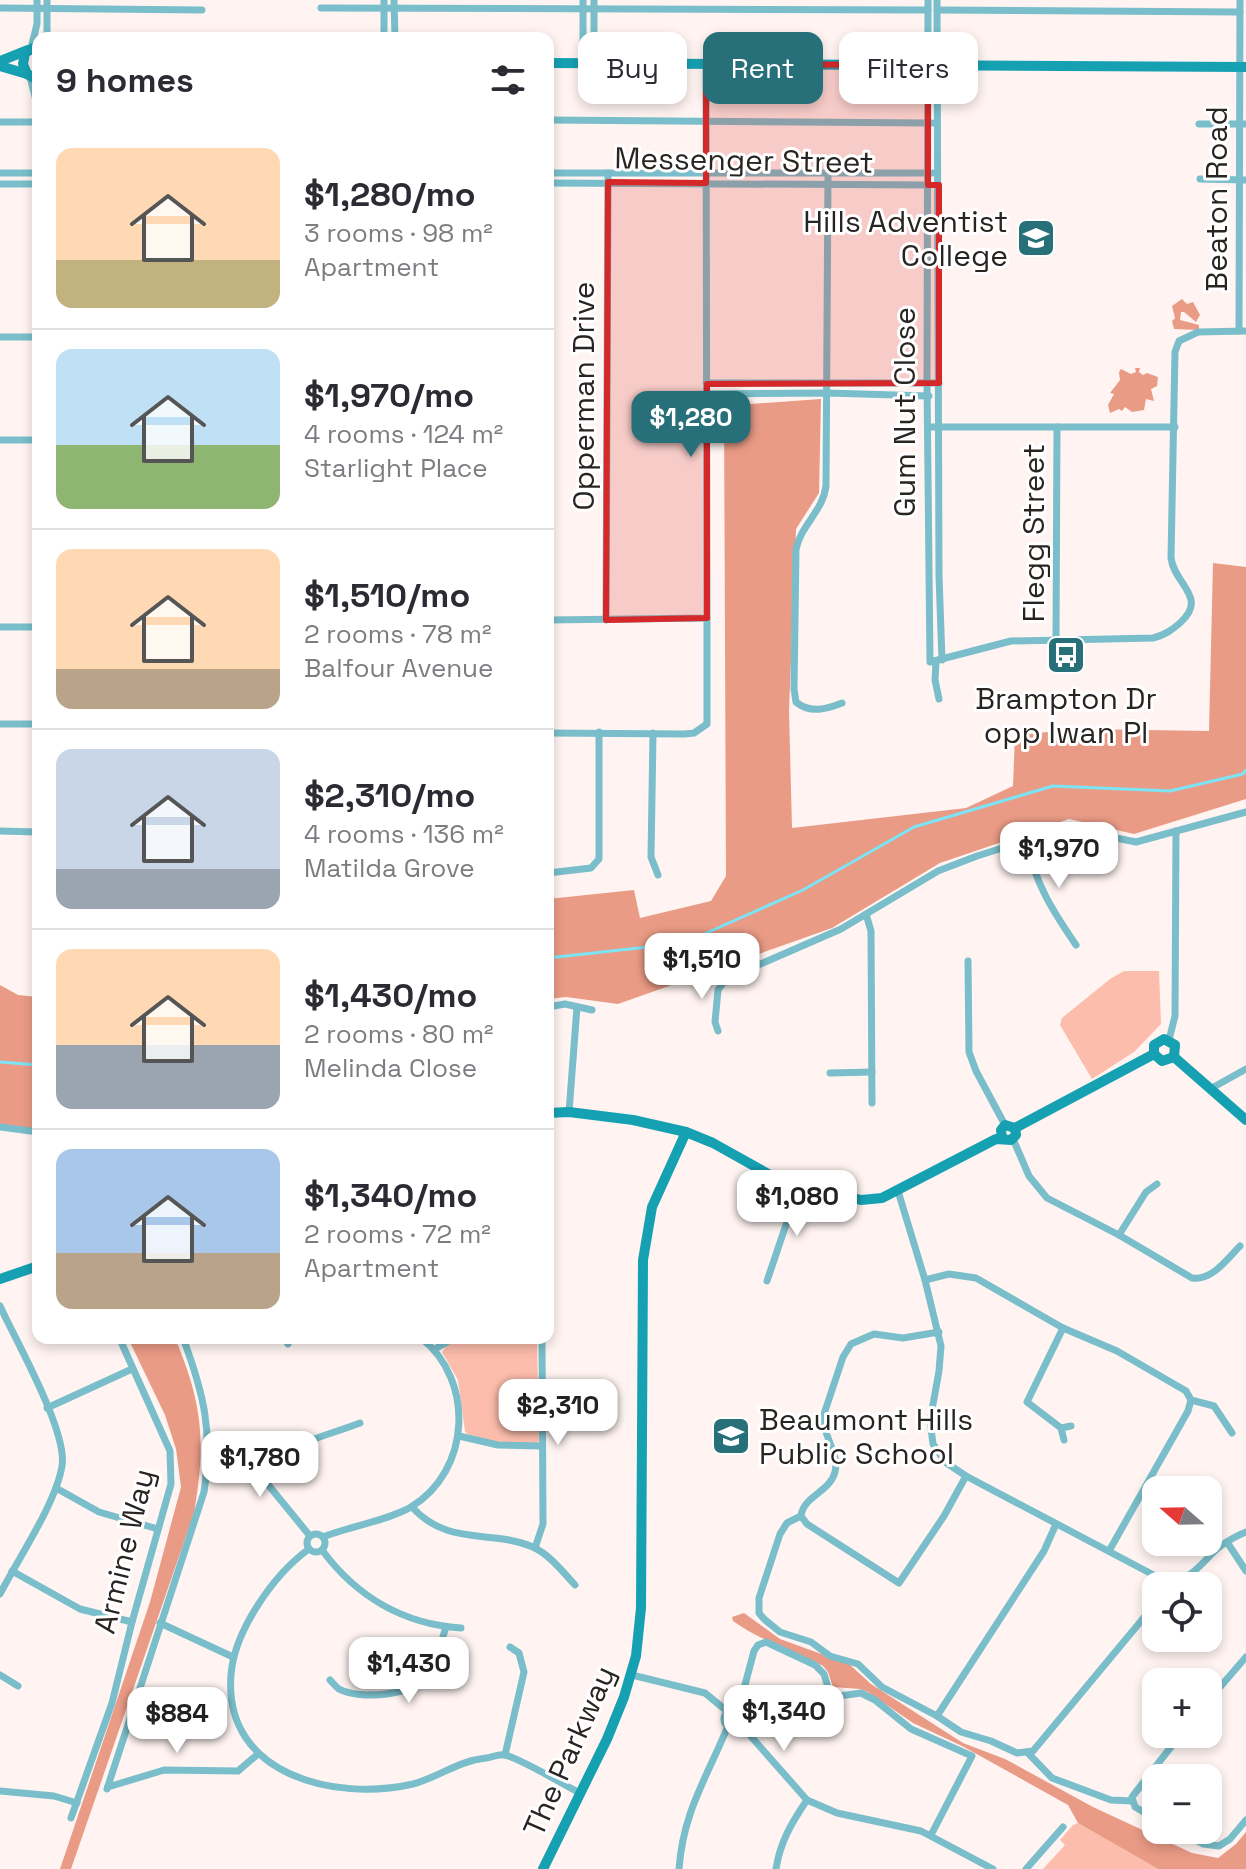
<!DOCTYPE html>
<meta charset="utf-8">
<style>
body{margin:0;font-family:"Space Grotesk",sans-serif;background:#f7f7f7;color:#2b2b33;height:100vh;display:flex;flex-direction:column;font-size:30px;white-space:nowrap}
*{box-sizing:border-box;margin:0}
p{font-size:26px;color:#7c7c81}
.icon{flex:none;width:44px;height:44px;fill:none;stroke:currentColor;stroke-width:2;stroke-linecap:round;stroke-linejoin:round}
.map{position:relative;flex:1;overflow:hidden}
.panel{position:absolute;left:32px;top:32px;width:522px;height:1312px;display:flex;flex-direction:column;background:#fff;border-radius:16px;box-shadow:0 4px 12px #0003}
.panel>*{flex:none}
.banner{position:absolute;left:578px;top:32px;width:548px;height:72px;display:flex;gap:16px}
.needle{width:52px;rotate:290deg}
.buttons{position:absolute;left:1142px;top:1476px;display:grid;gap:16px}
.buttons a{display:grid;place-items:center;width:80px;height:80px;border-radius:16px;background:#fff;box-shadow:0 4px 12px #0003;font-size:40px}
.price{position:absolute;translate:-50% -68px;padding:0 18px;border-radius:16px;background:#fff;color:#222;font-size:26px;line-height:52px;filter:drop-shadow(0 2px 4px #0008)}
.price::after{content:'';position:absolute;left:50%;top:48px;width:24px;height:18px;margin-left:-12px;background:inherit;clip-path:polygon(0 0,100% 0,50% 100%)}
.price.selected{background:#27707a;color:#fff}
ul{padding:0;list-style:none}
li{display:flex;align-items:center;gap:24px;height:200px;padding:0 24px}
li+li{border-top:2px solid #e1e1e2}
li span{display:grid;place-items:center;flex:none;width:224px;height:160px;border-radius:16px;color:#555}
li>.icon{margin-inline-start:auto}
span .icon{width:96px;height:96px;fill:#fffc;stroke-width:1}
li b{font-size:34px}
h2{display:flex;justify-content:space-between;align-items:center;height:96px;padding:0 24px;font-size:34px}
.pill{padding:0 28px;border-radius:16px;background:#fff;box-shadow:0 4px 12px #0003;font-size:28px;line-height:72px}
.pill.selected{background:#27707a;color:#fff}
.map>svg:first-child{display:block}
</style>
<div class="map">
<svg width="1246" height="1869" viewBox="0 0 1246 1869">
<rect width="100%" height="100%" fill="#fff4f1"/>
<g fill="#fcbdac">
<polygon points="1124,971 1159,971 1161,1024 1134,1052 1092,1079 1060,1025 1062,1018 1110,979"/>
<polygon points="460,1338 537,1338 539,1441 536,1444 497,1442 467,1434 465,1431 458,1380 442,1352 448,1344"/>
<polygon points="1078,1823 1158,1869 1043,1869 1065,1845 1060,1840 1073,1825"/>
</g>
<g fill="#e99b85">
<polygon points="1182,299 1187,304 1193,302 1200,315 1196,322 1184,312 1181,312 1180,320 1199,325 1199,330 1174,329 1172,321 1175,318 1172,306"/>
<polygon points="1135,368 1140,368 1139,372 1143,375 1147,373 1158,377 1157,386 1151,389 1154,401 1146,399 1144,410 1132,412 1125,407 1122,411 1119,409 1110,413 1108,405 1114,394 1110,393 1120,380 1119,372 1121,369 1131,374 1136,372"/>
<polygon points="821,399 819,493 796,529 789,711 792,828 966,808 1013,786 1015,735 1081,729 1209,731 1213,563 1246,567 1246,799 1134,834 1069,819 940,863 832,928 618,1004 566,997 548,999 548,899 634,890 640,918 711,901 726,876 724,406"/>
<polygon points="0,985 18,995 38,997 38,1137 37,1134 0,1128"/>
<path d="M128,1338h47c28,66 31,105 19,175l-123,356h-11l90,-267 31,-115 -5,-38 -11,-34z"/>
<path d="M744,1613l36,26 69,25 22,20 92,59 42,16 88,48 99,46 26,5 18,-14 10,-12v37h-88l-80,-46 -10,-18 -104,-58 -51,-24 -45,-31 -8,-3 -27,-2 -5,-15 -5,-6c-30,-17 -63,-25 -90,-45l-1,-4z"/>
</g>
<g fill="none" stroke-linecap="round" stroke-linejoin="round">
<g stroke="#7ce4f5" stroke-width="3">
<polyline points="548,958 684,943 803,890 914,827 1053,786 1170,791 1243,774 1246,770"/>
<polyline points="0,1062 38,1065"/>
</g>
<g stroke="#79beca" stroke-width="7">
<polyline points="47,0 47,38"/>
<polyline points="384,0 384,38"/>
<polyline points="394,0 395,38"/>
<polyline points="594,0 594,64"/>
<path d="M928,0l-1,384 3,278 81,-21 142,-3c12,-3 19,-8 28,-16 27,-25 -7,-38 -10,-64l4,-206 4,-11 19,-9 48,-1"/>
<polyline points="937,0 939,576 942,660"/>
<polyline points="0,8 202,10"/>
<polyline points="321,8 928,10"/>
<polyline points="937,10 1240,12"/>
<polyline points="31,48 37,24 37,0"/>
<polyline points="583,64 583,0"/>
<polyline points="30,77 37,104 38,146"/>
<polyline points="548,120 932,123"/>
<polyline points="0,122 38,122"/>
<polyline points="1199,124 1246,124"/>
<polyline points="0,173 38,173"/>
<polyline points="548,173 932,173"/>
<path d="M828,173l-2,313c-3,25 -25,39 -30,63l-2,140 2,13c14,12 31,7 46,1"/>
<polyline points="1200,179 1246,180"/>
<polyline points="548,183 930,185"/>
<polyline points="0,184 38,184"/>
<polyline points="1239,331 1240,0"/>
<polyline points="0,337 38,337"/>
<polyline points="706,383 939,383"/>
<polyline points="707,394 827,393 929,396"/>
<polyline points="928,427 1175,427"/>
<polyline points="0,440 38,440"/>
<polyline points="548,620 707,618 706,64"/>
<polyline points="606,620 608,173"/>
<polyline points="0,627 38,627"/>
<polyline points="1056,639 1057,427"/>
<polyline points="936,662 935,680 939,699"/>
<polyline points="0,724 38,724"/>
<polyline points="548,733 685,734 694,733 707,724 707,618"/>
<polyline points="653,733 651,857 658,875"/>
<polyline points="0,831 38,832"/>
<path d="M1026,840c9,43 26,70 50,105"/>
<polyline points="548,873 591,868 599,859 599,732"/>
<polyline points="866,914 871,931 872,1103"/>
<polyline points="968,961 969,1052 976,1071 1005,1125"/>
<polyline points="548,1007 565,1004 592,1010"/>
<polyline points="718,1031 715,1022 718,990 726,979 841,929 938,871 977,856 1066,828 1136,842 1246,812"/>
<polyline points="1169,1040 1175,1016 1176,831"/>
<polyline points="830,1073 872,1072"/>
<polyline points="1210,1089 1246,1069"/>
<polyline points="569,1112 577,1007"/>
<polyline points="0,1127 38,1132"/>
<path d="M1013,1139l16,37 18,22 72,37 73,43c20,3 35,-19 48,-32"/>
<path d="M898,1191l27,89 16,66 -2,25 -9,50 3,23 12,18 21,14 199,105c25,2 36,-18 53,-33 8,-6 18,-12 28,-16"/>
<polyline points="1119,1235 1146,1192 1157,1184"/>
<polyline points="925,1280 949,1274 976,1278 1063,1328 1117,1351 1186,1391 1191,1400 1188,1411 1109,1551"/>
<polyline points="767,1281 799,1186"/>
<path d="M0,1306c16,35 68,126 62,160 -6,37 -44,93 -62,128"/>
<path d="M939,1332l-36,6 -29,-4 -23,10 -8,13 -20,60c0,19 17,38 12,55 -5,20 -32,24 -34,44l6,8 92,59 45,-67 22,-40"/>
<polyline points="284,1338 288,1344"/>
<polyline points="435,1349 454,1338"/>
<polyline points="543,1386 590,1386"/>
<polyline points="1191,1400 1214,1406 1232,1433"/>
<polyline points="47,1408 132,1369"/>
<polyline points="1061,1428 1027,1402 1063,1328"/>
<polyline points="459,1436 498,1445 542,1446"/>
<polyline points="1064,1440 1061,1428 1071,1426"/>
<polyline points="208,1463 239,1467 261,1476 310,1536"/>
<path d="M261,1476c20,-32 66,-40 99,-53"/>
<polyline points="56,1488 99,1512 158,1529"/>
<path d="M412,1507c36,40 79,22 121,40 17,8 30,25 42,38"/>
<polyline points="801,1516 787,1523 780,1534 759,1598 759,1613 764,1619 780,1632 811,1642 830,1656 858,1664 882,1687 937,1716"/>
<polyline points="1056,1524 1044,1551 937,1716 961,1732 991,1741 1017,1753 1033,1751 1156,1603"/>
<circle cx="316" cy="1543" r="9"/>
<path d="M323,1537c25,-10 66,-17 88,-30 60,-36 64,-127 10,-169"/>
<polyline points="1227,1542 1246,1571"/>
<polyline points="535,1548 543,1524 542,1338"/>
<path d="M309,1549c-35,25 -75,82 -78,126 -8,100 104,127 182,109 26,-7 45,-23 73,-26 6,-1 13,-4 18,-3 12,1 62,31 76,38"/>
<path d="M322,1550c34,46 81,74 139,78"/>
<polyline points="12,1571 80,1609 132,1622"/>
<polyline points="160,1623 233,1657"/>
<polyline points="0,1675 18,1686"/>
<polyline points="632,1675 705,1693 728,1712"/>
<path d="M330,1680c3,3 6,7 9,9 20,11 77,7 90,-14 8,-13 12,-33 17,-48"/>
<polyline points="1208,1701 1246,1657"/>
<circle cx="733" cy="1719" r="9"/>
<polyline points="738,1711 754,1651 758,1645 766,1642 815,1665 824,1674 830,1694 839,1696 861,1693 875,1700 911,1729 972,1756 931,1835"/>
<polyline points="740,1724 807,1800 837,1813 921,1831 993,1869"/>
<polyline points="1028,1753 1052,1778 1111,1800 1132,1801"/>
<polyline points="505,1755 524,1672 519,1653 510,1647"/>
<polyline points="108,1787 164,1770 238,1771 258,1754"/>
<path d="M107,1789l97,-297c9,-60 0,-98 -21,-154"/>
<polyline points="0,1791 54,1796 77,1803"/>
<polyline points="71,1818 112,1703 132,1622 171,1484 170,1451 122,1344"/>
<polyline points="1156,1819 1135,1807 1132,1797 1181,1734"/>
<polyline points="1176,1830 1203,1844 1219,1846 1230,1839 1246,1820"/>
<path d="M679,1869c4,-57 28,-92 49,-143"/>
<path d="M776,1869c4,-27 16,-47 31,-69"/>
<polyline points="1026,1869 1063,1827"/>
</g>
<g stroke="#16a1b3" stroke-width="10">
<polyline points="38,45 25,53 23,64 27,74 38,80"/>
<polyline points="0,61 28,50"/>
<polyline points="548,63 1246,67"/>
<polyline points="0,66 27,74"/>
<polyline points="1154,1054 1154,1045 1164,1039 1175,1045 1174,1057"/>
<polyline points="1154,1054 1162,1061 1174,1057"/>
<polyline points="1174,1057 1246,1120"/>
<polyline points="548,1113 569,1112 633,1120 686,1132 713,1143 779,1180 861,1200 882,1198 996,1139 1011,1140 1016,1135 1015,1128"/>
<polyline points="1015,1128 1154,1054"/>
<polyline points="1002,1138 1001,1130 1005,1125 1015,1128"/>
<polyline points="0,1279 38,1266"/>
<polyline points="543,1869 607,1739 624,1697 636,1656 641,1608 643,1260 652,1207 686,1132"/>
</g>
</g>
<path fill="#d62828" fill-opacity="0.2" stroke="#d62828" stroke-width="6" stroke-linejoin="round" d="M706,64l222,1v120h11v198l-232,1v234l-101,2 2,-438 98,1z"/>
<defs>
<g id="school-square" transform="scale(2)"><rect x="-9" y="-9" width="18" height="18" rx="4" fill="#27707a" stroke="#fff"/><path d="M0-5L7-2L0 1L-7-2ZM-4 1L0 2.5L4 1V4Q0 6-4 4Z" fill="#fff"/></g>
<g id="bus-square" transform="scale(2)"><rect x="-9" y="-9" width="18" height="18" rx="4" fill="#27707a" stroke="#fff"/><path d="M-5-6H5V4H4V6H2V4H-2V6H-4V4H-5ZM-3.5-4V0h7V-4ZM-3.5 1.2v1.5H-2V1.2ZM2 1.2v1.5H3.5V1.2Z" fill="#fff"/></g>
</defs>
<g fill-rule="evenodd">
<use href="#school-square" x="1036" y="238"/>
<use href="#bus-square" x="1066" y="655"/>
<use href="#school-square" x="731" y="1436"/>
</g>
<g text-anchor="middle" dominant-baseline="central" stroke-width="6" stroke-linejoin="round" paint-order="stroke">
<g font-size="30" fill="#282422" stroke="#fff">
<text transform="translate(744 160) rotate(1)">Messenger Street</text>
<text transform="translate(1216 199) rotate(-90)">Beaton Road</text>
<text transform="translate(583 396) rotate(-90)">Opperman Drive</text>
<text transform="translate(904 412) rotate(-90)">Gum Nut Close</text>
<text transform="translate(1033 533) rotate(-90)">Flegg Street</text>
<text transform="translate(124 1551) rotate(-76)">Armine Way</text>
<text transform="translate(569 1751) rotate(-66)">The Parkway</text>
</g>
<g font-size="30" fill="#282422" stroke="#fff" text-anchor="end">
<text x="1008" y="221">Hills Adventist<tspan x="1008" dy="34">College</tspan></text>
<text x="1066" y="698" text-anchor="middle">Brampton Dr<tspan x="1066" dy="34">opp Iwan Pl</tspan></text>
<text x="759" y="1419" text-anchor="start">Beaumont Hills<tspan x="759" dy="34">Public School</tspan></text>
</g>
</g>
</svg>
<div class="buttons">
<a><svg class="needle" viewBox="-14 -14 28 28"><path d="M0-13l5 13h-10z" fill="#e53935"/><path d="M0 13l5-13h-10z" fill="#7c7c81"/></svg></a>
<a><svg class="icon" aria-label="locate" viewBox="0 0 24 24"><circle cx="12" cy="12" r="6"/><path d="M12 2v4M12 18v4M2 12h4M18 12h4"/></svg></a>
<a>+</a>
<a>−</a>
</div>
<b class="price selected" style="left:691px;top:459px">$1,280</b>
<b class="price" style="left:1059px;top:890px">$1,970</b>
<b class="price" style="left:702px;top:1001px">$1,510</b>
<b class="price" style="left:797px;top:1238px">$1,080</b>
<b class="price" style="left:558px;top:1447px">$2,310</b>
<b class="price" style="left:260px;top:1499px">$1,780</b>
<b class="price" style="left:409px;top:1705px">$1,430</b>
<b class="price" style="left:784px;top:1753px">$1,340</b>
<b class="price" style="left:177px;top:1755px">$884</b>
<div class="banner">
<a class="pill">Buy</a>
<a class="pill selected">Rent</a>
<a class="pill">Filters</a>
</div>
<section class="panel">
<h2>9 homes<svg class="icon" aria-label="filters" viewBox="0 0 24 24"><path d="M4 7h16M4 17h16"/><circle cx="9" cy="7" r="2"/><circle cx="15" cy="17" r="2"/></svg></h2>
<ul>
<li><span style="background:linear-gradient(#ffd9b3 70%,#c2b280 0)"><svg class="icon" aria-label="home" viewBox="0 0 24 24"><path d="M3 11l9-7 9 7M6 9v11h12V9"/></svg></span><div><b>$1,280/mo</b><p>3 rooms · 98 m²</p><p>Apartment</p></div></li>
<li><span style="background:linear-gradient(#bfe0f5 60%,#8fb573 0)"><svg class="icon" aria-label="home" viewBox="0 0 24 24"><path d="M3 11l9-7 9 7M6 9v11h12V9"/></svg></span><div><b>$1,970/mo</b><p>4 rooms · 124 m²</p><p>Starlight Place</p></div></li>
<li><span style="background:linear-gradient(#ffd9b3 75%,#b9a48a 0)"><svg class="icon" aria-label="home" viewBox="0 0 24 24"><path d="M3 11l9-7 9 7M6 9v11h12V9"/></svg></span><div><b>$1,510/mo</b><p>2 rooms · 78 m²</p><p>Balfour Avenue</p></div></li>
<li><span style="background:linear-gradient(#c9d6e8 75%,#9aa5b1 0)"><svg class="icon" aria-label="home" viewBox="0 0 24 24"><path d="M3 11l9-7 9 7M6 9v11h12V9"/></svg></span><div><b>$2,310/mo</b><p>4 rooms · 136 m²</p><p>Matilda Grove</p></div></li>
<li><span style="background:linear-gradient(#ffd9b3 60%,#9aa5b1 0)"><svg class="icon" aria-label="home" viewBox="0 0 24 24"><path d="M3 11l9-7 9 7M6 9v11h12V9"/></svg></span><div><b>$1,430/mo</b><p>2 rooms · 80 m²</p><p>Melinda Close</p></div></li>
<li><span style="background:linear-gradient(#a9c7e8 65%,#b9a48a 0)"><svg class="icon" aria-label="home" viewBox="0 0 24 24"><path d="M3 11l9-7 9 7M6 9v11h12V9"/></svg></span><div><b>$1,340/mo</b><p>2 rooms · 72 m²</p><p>Apartment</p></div></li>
</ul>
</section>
</div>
